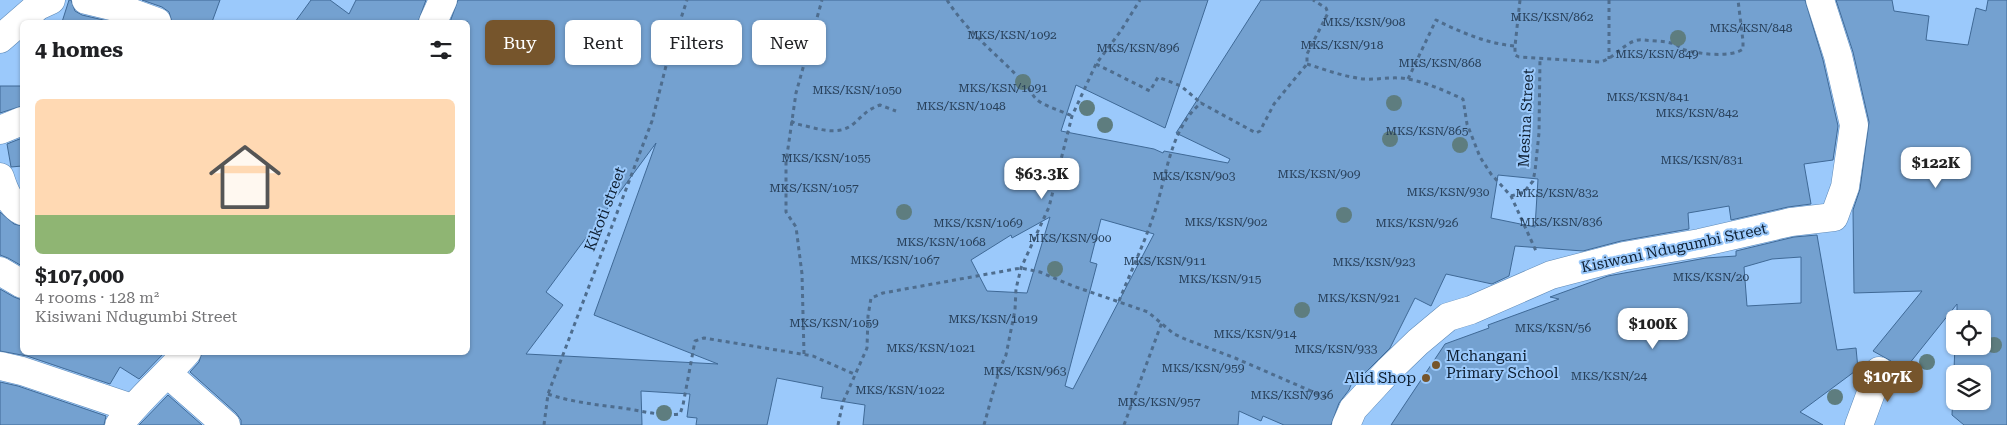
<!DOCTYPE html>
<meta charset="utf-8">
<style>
body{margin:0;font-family:"Roboto Serif",serif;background:#f6f6f6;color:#202124;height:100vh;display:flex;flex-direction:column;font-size:19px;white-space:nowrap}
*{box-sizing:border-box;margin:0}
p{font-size:16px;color:#757577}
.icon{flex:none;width:28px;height:28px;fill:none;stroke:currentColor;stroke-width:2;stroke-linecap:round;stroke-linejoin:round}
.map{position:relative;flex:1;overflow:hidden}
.side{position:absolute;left:20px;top:20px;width:450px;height:335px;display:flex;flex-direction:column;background:#fff;border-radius:8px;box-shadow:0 1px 4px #0004}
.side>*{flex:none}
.top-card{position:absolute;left:485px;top:20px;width:475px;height:45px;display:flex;gap:10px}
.fabs{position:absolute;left:1946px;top:310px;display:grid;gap:10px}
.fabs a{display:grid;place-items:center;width:45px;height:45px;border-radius:8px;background:#fff;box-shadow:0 1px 4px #0004;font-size:25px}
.price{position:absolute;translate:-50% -42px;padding:0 11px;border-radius:10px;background:#fff;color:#222;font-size:16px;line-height:32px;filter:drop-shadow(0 1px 2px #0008)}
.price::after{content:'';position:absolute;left:50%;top:30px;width:15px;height:11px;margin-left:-8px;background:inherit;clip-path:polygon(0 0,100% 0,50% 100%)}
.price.on{background:#76552c;color:#fff}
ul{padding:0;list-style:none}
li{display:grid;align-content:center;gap:10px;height:265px;padding:0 15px}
li span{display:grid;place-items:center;height:155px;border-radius:8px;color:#555}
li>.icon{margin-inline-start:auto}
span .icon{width:90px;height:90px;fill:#fffc;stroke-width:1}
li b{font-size:21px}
h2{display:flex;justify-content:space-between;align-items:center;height:60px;padding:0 15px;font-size:21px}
.pill{padding:0 18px;border-radius:8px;background:#fff;box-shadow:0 1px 4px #0004;font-size:18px;line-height:45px}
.pill.on{background:#76552c;color:#fff}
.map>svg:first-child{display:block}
</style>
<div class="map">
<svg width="2007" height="425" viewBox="0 0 2007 425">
<rect width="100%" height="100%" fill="#9bc9fb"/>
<g fill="#74a1d0" stroke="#3f6996" fill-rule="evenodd">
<polygon points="69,0 71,0 75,11 82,15 112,22 62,22"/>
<polygon points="142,0 220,0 212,22 172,22 169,12 162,7"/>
<polygon points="311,0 330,0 349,14 356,0 426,0 418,22 295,22"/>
<path d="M458,0h750l-43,128 -89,-43 -15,46 93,18 9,4 1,-2 64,12 2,-4 -54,-26 85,-133h544l18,60 15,66 -5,34 -29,4 7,40 -23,3 -57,13 -2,-14 -41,7 1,16 -68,12 -38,10 -68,-5 -6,30 -17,8 -46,-10 -15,32 -16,-8 -25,50 -27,27 -7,-3 -7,18 -10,13 -8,22h-47l-21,-9 -2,5 -22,-10 -1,14h-375l2,-20 -44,-7 2,-11 -46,-9 -10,47h-71l1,-7 -10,-1 3,-23 -49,-3 1,34h-401v-5l-5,-7 -46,-41 9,-10 3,-10h266v-330h-18zM656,143l-62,172 124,49 -192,-10 37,-49 -17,-13zM1498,175l40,4 -3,48 -44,-9zM1050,217l-23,76 -40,-2 -16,-31 40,-25 1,3zM1101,219l53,15 -81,155 -8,-3 32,-122 -7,-2z"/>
<path d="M1836,0h56l2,11 35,5 -3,24 42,5 8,-37 10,3 2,-11h19v425h-43l-12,-10 3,-69h27v-27h-25v-15l-56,70 -7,-6 -3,-7 -18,-10 49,-60 -68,2 -1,-83 7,-21 9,-67 -16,-70zM1955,374h27v27h-27z"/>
<polygon points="0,86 22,86 22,106 0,113"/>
<polygon points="22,138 22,166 11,167 7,144"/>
<polygon points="0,212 14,224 22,226 22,266 8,258 0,255"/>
<path d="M1817,235l20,115 19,-2 2,21 -58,43 23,13h-432l54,-81 44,-16 -1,-3 71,-26 -9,-2 58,-21 98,-18 30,-2v-5l58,-14zM1801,257v46l-54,3 -3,-39 28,-8z"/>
<polygon points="0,289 14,297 22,300 22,352 165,352 139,379 120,367 110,384 27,356 0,351"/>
<polygon points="0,382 18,386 106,416 104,425 0,425"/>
<polygon points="168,395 202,425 139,425"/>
</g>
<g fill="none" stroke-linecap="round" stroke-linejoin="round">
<g stroke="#5e8ab8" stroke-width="29">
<g id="minor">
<polyline points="86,0 119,8 157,22"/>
<polyline points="433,22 443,0"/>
<polyline points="0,39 38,6 51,0"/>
<polyline points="0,130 22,121"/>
<path d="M0,177c4,13 10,28 22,34"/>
<polyline points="0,271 22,284"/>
<polyline points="0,366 22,371 132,408"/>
<polyline points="168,374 226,425"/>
<path d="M119,425c20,-26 46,-48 68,-73"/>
<polyline points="1346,425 1353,409 1389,370 1418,342 1448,317 1471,310 1551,275 1624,256 1700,243 1791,222 1834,217 1845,187 1854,125 1838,56 1820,0"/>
<polyline points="1859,425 1879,371"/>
</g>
</g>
<g stroke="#4e6d8e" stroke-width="3" stroke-dasharray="4 4" stroke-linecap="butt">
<path d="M947,0c20,32 51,55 76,82 7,6 9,15 17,20 10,6 22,9 32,14"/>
<path d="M1520,0l-5,46v9l4,2 81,5c15,-3 28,-25 44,-22 10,1 22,1 31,4 4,2 6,5 10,6 14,4 46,8 58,-1v-8l-5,-41"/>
<polyline points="1609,0 1609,59"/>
<polyline points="1096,64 1150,91 1158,77 1181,86 1201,103"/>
<path d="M1307,64c19,6 38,13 57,15 15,1 29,-3 43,0 19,3 38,12 56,20l4,25 13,33 11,17 20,22 25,55"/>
<path d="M1408,79l28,-59c24,12 52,24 79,26"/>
<path d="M791,121l5,3c18,3 40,13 56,1 11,-9 14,-15 28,-20l16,6"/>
<polyline points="1511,196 1524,192 1533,181 1535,171 1539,133 1540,58"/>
<path d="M1119,301c12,-30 26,-59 36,-90 12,-36 15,-82 46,-108l55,30 4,-2 14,-27 33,-40v-10l21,-41 -2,-5 -13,-8"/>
<polyline points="804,354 802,274 796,227 786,212 786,162 796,93 822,0"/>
<path d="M548,394c26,9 53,11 81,15 17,3 33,7 51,5l3,-9 12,-64 9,-3 109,18 41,18"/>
<polyline points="544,425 548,394 652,121 668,58 687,0"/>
<polyline points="838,425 843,402 867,348 868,316 871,298 883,293 1021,268 1040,272 1073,286 1148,312 1174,334 1185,339 1235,358 1327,398"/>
<polyline points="984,425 999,371 1006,355 1015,310 1016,289 1021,268 1049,207 1072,116 1096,64 1120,32 1140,0"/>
<polyline points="1124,425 1162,322"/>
</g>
<use href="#minor" stroke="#fff" stroke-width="28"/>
</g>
<g fill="#5e7d7f">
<circle cx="1678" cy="38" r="8"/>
<circle cx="1023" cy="82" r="8"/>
<circle cx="1394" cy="103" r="8"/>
<circle cx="1087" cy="108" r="8"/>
<circle cx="1105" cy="125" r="8"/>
<circle cx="1390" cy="139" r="8"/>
<circle cx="1460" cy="145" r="8"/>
<circle cx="904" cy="212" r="8"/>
<circle cx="1344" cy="215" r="8"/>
<circle cx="1055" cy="269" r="8"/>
<circle cx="1302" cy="310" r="8"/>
<circle cx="1994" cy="345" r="8"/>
<circle cx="1927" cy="362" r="8"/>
<circle cx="1835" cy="397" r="8"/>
<circle cx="664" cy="413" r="8"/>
</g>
<g fill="#76552c" stroke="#9bc9fb" stroke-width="2">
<circle cx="1436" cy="365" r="5"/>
<circle cx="1426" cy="378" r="5"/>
</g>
<g text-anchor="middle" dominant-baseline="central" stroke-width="4" stroke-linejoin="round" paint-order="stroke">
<g font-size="12" fill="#28405a">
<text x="1552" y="17">MKS/KSN/862</text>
<text x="1364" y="22">MKS/KSN/908</text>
<text x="1751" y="28">MKS/KSN/848</text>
<text x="1012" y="35">MKS/KSN/1092</text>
<text x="1342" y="45">MKS/KSN/918</text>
<text x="1138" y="48">MKS/KSN/896</text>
<text x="1657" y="54">MKS/KSN/849</text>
<text x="1440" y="63">MKS/KSN/868</text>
<text x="1003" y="88">MKS/KSN/1091</text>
<text x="857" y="90">MKS/KSN/1050</text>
<text x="1648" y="97">MKS/KSN/841</text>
<text x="961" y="106">MKS/KSN/1048</text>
<text x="1697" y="113">MKS/KSN/842</text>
<text x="1427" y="131">MKS/KSN/865</text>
<text x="826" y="158">MKS/KSN/1055</text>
<text x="1702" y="160">MKS/KSN/831</text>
<text x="1319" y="174">MKS/KSN/909</text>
<text x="1194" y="176">MKS/KSN/903</text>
<text x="814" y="188">MKS/KSN/1057</text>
<text x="1448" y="192">MKS/KSN/930</text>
<text x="1557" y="193">MKS/KSN/832</text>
<text x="1226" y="222">MKS/KSN/902</text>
<text x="1561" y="222">MKS/KSN/836</text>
<text x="978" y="223">MKS/KSN/1069</text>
<text x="1417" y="223">MKS/KSN/926</text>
<text x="1070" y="238">MKS/KSN/900</text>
<text x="941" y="242">MKS/KSN/1068</text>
<text x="895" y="260">MKS/KSN/1067</text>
<text x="1165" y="261">MKS/KSN/911</text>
<text x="1374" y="262">MKS/KSN/923</text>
<text x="1711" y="277">MKS/KSN/20</text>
<text x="1220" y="279">MKS/KSN/915</text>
<text x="1359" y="298">MKS/KSN/921</text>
<text x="993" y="319">MKS/KSN/1019</text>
<text x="834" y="323">MKS/KSN/1059</text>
<text x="1553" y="328">MKS/KSN/56</text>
<text x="1255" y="334">MKS/KSN/914</text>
<text x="931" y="348">MKS/KSN/1021</text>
<text x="1336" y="349">MKS/KSN/933</text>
<text x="1203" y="368">MKS/KSN/959</text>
<text x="1025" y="371">MKS/KSN/963</text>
<text x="1609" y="376">MKS/KSN/24</text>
<text x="900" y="390">MKS/KSN/1022</text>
<text x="1292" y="395">MKS/KSN/936</text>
<text x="1159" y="402">MKS/KSN/957</text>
</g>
<g font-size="15" fill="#0e1f32" stroke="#9bc9fb">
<text transform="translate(1526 118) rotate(-87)">Mesina Street</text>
<text transform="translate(605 209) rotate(-69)">Kikoti street</text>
<text transform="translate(1674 248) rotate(-12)">Kisiwani Ndugumbi Street</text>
</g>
<g font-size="15" fill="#0e1f32" stroke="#9bc9fb" text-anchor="start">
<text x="1446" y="356">Mchangani<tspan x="1446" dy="17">Primary School</tspan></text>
<text x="1416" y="378" text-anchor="end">Alid Shop</text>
</g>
</g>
</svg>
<div class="fabs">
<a><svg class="icon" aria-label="locate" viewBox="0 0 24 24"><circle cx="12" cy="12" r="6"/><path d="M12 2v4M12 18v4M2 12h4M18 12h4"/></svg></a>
<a><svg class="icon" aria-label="layers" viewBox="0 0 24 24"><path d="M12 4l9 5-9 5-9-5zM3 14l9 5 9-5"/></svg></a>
</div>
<b class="price" style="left:1936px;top:189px">$122K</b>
<b class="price" style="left:1042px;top:200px">$63.3K</b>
<b class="price" style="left:1653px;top:350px">$100K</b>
<b class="price on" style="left:1888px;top:403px">$107K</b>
<div class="top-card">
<a class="pill on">Buy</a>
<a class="pill">Rent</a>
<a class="pill">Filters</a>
<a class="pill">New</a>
</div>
<section class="side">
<h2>4 homes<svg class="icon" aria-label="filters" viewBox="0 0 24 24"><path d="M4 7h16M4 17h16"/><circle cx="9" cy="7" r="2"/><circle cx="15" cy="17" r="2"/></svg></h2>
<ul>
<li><span style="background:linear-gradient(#ffd9b3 75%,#8fb573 0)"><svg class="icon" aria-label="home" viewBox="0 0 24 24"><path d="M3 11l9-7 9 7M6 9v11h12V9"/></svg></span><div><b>$107,000</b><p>4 rooms · 128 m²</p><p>Kisiwani Ndugumbi Street</p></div></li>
</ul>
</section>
</div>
